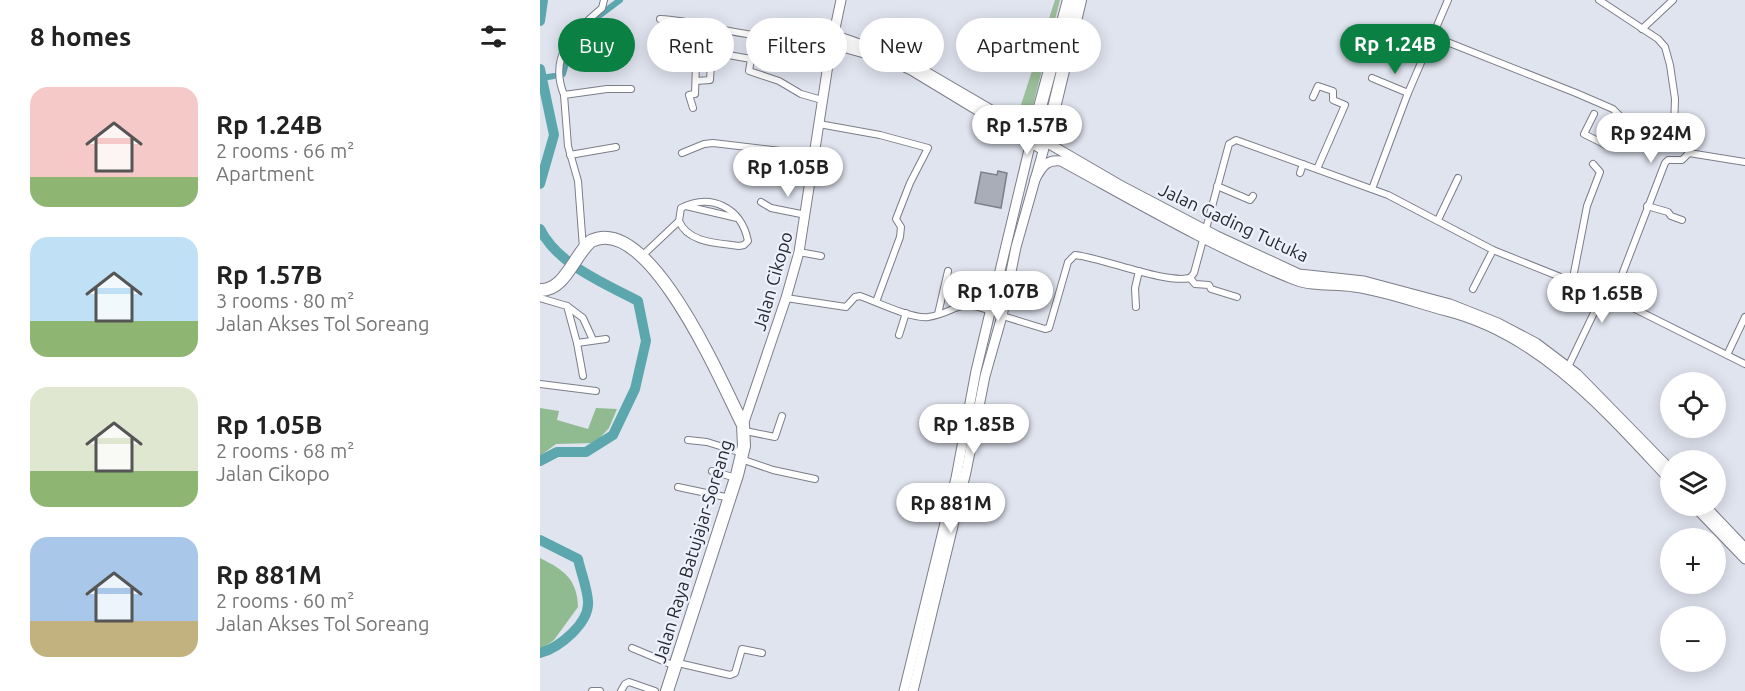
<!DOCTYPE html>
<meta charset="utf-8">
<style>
body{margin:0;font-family:Ubuntu,sans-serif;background:#f6f6f6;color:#222;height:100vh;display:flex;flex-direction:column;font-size:22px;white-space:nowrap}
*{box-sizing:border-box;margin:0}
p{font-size:20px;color:#767676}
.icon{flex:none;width:33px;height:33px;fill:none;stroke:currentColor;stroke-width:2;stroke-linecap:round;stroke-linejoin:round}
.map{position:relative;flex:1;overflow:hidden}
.details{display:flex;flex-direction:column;background:#fff;width:540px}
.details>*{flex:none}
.hud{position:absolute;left:18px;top:18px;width:570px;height:54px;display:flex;gap:12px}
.buttons{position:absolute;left:1120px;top:372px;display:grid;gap:12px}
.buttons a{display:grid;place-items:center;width:66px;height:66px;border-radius:50%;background:#fff;box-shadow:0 3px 15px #0003;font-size:30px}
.price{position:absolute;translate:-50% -51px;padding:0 14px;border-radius:21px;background:#fff;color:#222;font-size:20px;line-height:39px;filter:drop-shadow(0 2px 3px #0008)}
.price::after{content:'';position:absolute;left:50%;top:36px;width:18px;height:14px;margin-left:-9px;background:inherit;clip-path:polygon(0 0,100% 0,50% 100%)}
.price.active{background:#0b8043;color:#fff}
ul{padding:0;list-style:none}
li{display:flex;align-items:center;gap:18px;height:150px;padding:0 30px}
li span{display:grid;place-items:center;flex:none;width:168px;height:120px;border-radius:18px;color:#555}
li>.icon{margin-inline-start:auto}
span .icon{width:72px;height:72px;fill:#fffc;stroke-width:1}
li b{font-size:26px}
h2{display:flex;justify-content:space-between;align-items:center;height:72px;padding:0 30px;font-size:26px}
.tag{padding:0 21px;border-radius:27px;background:#fff;box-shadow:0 3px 15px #0003;font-size:21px;line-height:54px}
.tag.active{background:#0b8043;color:#fff}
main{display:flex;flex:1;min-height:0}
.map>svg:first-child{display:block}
</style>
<main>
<section class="details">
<h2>8 homes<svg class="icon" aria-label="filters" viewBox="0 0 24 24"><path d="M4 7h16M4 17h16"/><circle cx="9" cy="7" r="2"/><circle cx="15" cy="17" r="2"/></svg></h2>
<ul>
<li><span style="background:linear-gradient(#f6c9c9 75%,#8fb573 0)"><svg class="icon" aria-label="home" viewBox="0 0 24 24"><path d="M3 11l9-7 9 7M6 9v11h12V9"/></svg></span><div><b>Rp 1.24B</b><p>2 rooms · 66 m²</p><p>Apartment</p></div></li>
<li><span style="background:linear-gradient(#bfe0f5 70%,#8fb573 0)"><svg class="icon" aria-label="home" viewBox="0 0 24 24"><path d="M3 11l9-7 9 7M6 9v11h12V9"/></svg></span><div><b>Rp 1.57B</b><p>3 rooms · 80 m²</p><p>Jalan Akses Tol Soreang</p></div></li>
<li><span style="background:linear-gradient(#dfe7d0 70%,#8fb573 0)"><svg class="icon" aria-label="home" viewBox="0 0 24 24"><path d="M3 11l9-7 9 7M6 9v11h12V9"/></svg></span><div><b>Rp 1.05B</b><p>2 rooms · 68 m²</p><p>Jalan Cikopo</p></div></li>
<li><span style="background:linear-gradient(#a9c7e8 70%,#c2b280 0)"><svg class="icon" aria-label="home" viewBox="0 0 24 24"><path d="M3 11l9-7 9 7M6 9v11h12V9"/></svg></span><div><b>Rp 881M</b><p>2 rooms · 60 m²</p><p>Jalan Akses Tol Soreang</p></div></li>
</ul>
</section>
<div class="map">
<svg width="1205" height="691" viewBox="0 0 1205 691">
<rect width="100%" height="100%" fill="#e0e4ef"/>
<polygon fill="#9bbf9b" points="515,0 520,0 493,105 488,114 477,117"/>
<g fill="#90bb91">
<polygon points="0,408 19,411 17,420 48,429 56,408 77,409 69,428 55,443 16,444 0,456"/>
<path d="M0,558c24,12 37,21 38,49l-24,33 -14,10z"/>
</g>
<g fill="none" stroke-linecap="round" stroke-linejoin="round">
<g stroke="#5ca6ad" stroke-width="6">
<polyline points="23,74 30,49 52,21 80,0"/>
<polyline points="2,78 14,76"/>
</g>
<g stroke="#5ca6ad" stroke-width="10">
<polyline points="0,21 3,0"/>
<polyline points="0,69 14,135 0,184"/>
<path d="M0,229c17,35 64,54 98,72l8,40 -11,48 -22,46 -27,17h-29l-17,9"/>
<path d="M0,540l38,19c3,14 9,28 10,42 2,22 -29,47 -48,52"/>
</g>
</g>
<g fill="#a9adb7" stroke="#7b7f89" stroke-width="1.5">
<polygon points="458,171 467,173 461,208 435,203 441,172 457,175"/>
<polygon points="434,500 459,501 458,510 434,509"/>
</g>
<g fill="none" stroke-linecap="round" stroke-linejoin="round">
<g stroke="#7b7e89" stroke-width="8">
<g id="street">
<polyline points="1059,0 1118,39 1125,47 1130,65 1135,99 1134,127 1149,153 1205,162"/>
<path d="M120,19c30,1 57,11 87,15 23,2 39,-8 63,-1 9,3 14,12 20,19"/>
<polyline points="1102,29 1133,0"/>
<polyline points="126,33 129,60 156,63"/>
<polyline points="892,36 1036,93 1073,109 1083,119 1089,135"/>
<polyline points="832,78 868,93"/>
<polyline points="156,81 170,80 171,62 175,62 177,53 211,59 209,71 239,81 261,94 282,100"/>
<path d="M24,95c-16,-40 10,-63 38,-87l2,-8"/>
<polyline points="773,97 778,86 793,91 793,100 805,105 777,169"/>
<polyline points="153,108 149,95 155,94 156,63 170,66"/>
<polyline points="1054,114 1044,134 1066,145 1074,137 1089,135 1099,146 1111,148 1134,127"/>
<polyline points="279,124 340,135 388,148 370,183 356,219 361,227 360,237 336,302"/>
<polyline points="142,153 164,144 173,143 274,155"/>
<polyline points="30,155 76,147"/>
<polyline points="760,173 763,164"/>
<polyline points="677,186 710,200 713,196"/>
<polyline points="832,189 868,93 908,0"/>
<polyline points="221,202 231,208 266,215"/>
<polyline points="146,206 197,218"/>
<polyline points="1107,206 1128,212 1131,216 1142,220"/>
<polyline points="898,220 918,178"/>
<polyline points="43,248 38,181 28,146 24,95 67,89 91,89"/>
<polyline points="259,252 281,256"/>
<path d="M102,256l37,-35 2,-13c30,-15 60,-1 67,33l-4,4 -5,1c-21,-3 -51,-3 -60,-25"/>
<polyline points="650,278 654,273 689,144 696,140 848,195 953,250 1073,298 1205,364"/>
<polyline points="1032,283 1047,206 1060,172 1053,164"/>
<polyline points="933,289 953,250"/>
<polyline points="0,298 27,306 37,343 43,376"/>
<path d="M246,298l60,9 9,-10 5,-1c17,6 51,23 68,21 28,-4 28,-19 60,-7"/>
<polyline points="1073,298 1125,163 1128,160 1142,160 1149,153"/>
<polyline points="27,306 43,318 53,340"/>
<polyline points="596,307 595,288 599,271"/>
<polyline points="398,314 408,271"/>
<path d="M466,317l39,12 4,-1 19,-66 7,-7c28,3 90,29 115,23l5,6 14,1 2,4 26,8"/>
<polyline points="359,335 366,313"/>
<polyline points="37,343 66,339"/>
<polyline points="1187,355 1205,317"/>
<polyline points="1028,367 1063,294"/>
<polyline points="0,384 56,391"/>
<polyline points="205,431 235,437 242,416"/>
<polyline points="148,440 167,442 202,453"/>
<polyline points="201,459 233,470 275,479"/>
<polyline points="172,471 196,478"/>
<polyline points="138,487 190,498"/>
<polyline points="92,648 135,666"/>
<polyline points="138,663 190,675 195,673 202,649 222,653"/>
<polyline points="52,691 60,691"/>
<polyline points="81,691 85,684 89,682 115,691"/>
</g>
</g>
<g stroke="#7b7e89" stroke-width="11">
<g id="secondary">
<polyline points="294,35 367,61 578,184 677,236 759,274 824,281 910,304 958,323 996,343 1037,374 1131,470"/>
<polyline points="292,44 349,60 371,70 503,150"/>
<path d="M495,179c7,-12 11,-20 26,-18 77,42 153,87 234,119 18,7 40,4 59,7 31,4 62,16 92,24 95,24 161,102 225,170"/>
<polyline points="203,425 246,298 259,252 290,52 301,0"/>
<polyline points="1154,506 1205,559"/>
<polyline points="1165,506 1205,548"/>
<polyline points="364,691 416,478 436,371 493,133"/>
<polyline points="373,691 426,472 445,376 462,316 476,247 506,141"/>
</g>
</g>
<g stroke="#7b7e89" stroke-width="14">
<g id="highway">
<polyline points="474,122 488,121 498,114"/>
<polyline points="493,133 529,0"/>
<polyline points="506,141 540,0"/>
<path d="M0,290c25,1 34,-35 51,-49 59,-29 132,145 152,184l1,21 -7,29 -70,216"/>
</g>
</g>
<use href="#street" stroke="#fff" stroke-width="6"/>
<use href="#secondary" stroke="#fff" stroke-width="9"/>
<use href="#highway" stroke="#fff" stroke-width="12"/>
</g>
<g text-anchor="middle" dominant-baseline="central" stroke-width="4.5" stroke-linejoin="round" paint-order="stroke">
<g font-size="18" fill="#28292d" stroke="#edf1fd">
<text transform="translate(694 222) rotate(25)">Jalan Gading Tutuka</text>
<text transform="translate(232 281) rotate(-74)">Jalan Cikopo</text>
<text transform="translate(152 551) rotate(-73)">Jalan Raya Batujajar-Soreang</text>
</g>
</g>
</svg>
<div class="buttons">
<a><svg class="icon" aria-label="locate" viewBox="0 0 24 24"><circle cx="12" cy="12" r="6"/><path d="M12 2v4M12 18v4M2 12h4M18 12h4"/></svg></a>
<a><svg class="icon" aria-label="layers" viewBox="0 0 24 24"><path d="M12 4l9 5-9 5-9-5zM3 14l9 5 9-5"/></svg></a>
<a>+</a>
<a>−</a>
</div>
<b class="price active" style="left:855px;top:75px">Rp 1.24B</b>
<b class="price" style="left:487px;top:156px">Rp 1.57B</b>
<b class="price" style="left:1111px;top:164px">Rp 924M</b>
<b class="price" style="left:248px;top:198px">Rp 1.05B</b>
<b class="price" style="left:458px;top:322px">Rp 1.07B</b>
<b class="price" style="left:1062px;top:324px">Rp 1.65B</b>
<b class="price" style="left:434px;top:455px">Rp 1.85B</b>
<b class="price" style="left:411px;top:534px">Rp 881M</b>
<div class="hud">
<a class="tag active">Buy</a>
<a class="tag">Rent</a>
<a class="tag">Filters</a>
<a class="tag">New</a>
<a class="tag">Apartment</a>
</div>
</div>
</main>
